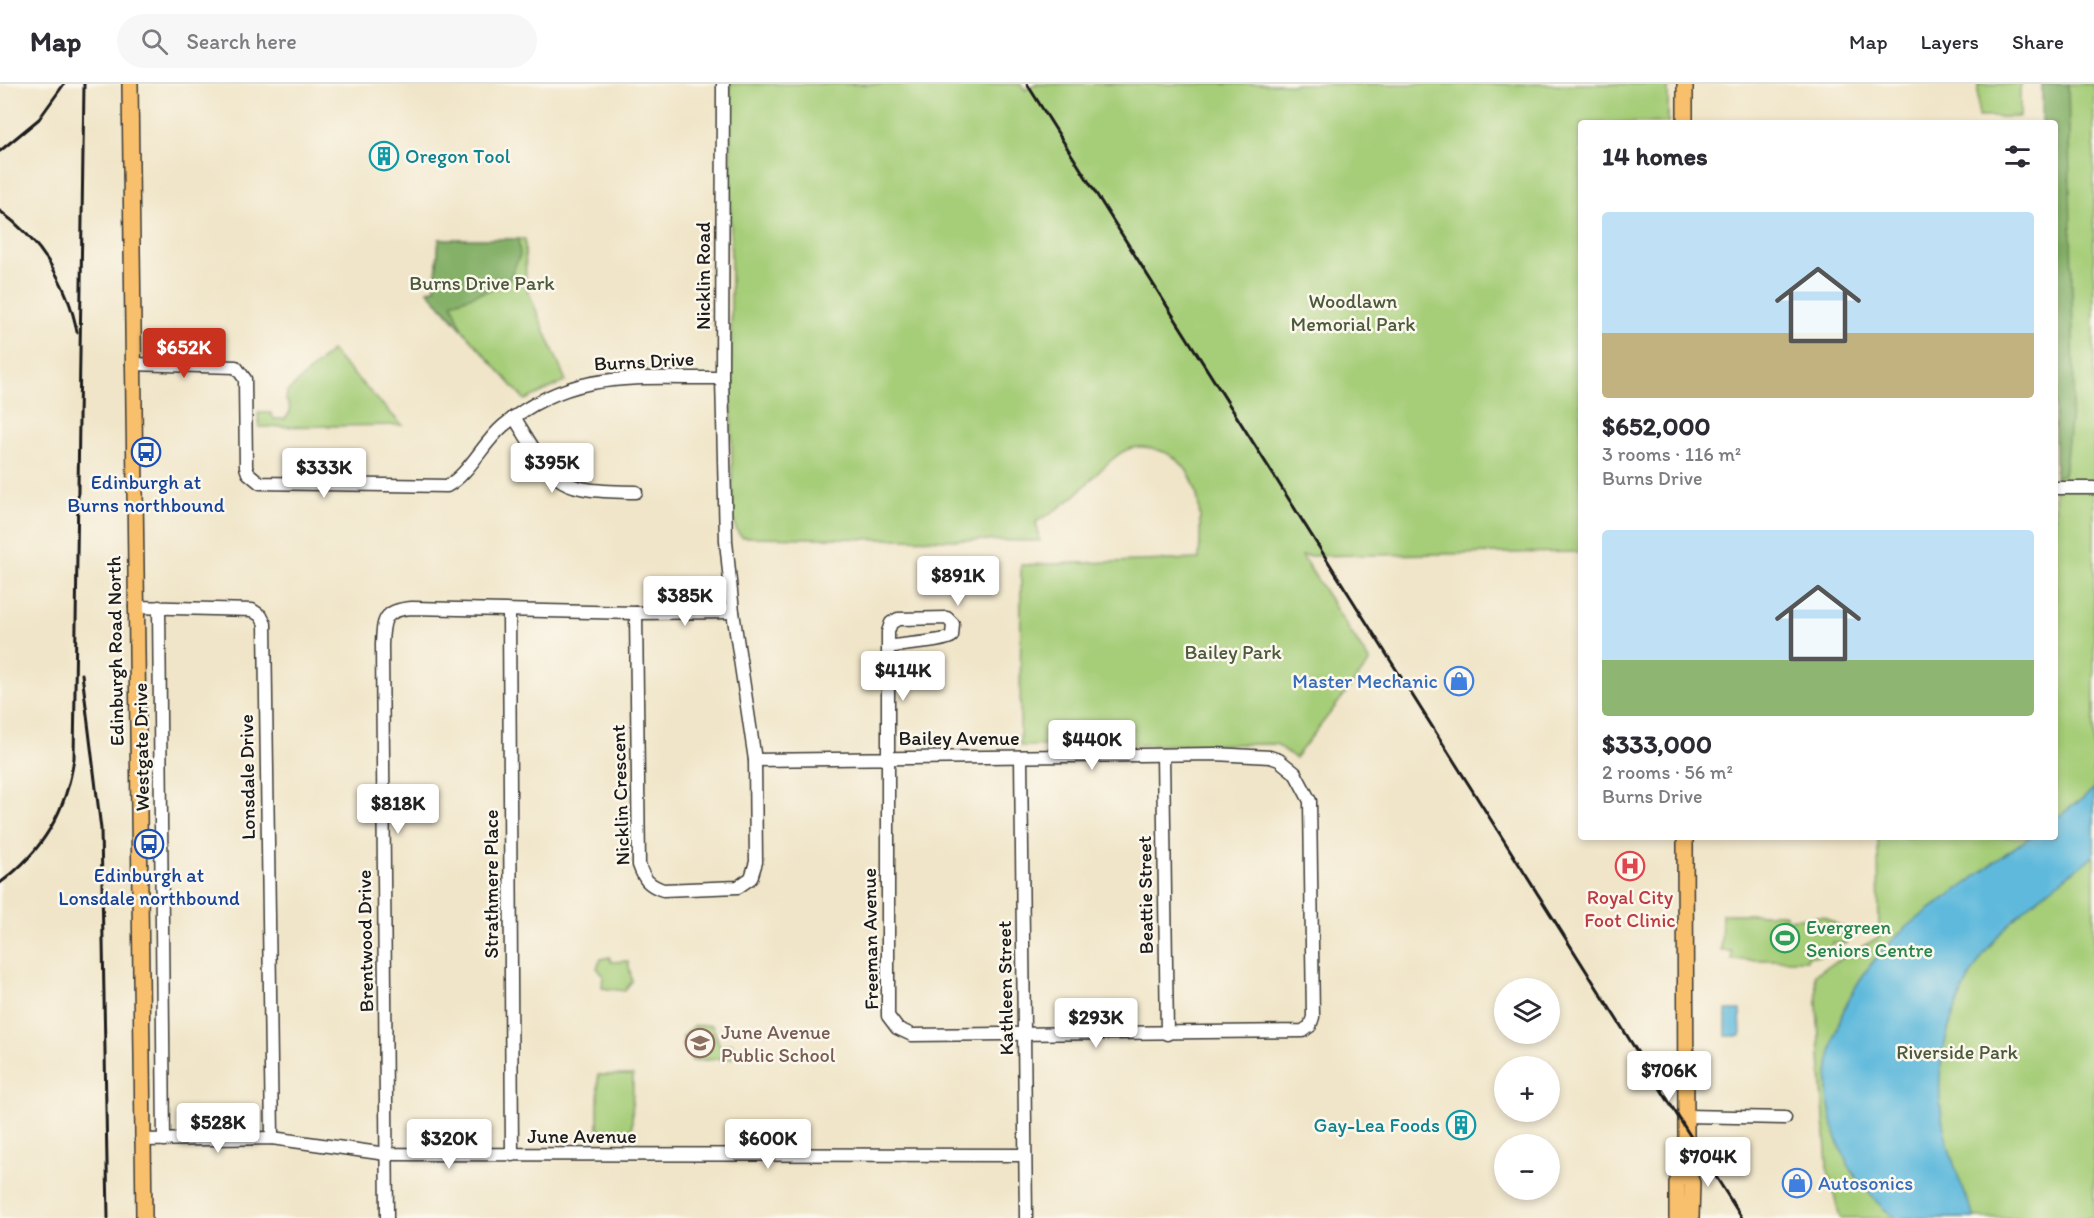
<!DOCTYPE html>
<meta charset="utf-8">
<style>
body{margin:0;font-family:Itim,sans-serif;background:#f7f7f7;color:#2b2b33;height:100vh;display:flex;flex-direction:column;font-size:22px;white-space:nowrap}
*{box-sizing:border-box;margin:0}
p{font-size:20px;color:#7c7c81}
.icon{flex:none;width:33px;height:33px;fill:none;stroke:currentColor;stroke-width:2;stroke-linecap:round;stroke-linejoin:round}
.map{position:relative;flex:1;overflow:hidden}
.side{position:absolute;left:1578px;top:36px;width:480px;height:720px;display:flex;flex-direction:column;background:#fff;border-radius:6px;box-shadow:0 3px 9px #0003}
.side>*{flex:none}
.controls{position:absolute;left:1494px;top:894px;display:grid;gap:12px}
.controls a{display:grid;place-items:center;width:66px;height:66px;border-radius:50%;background:#fff;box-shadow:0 3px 9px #0003;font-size:30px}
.price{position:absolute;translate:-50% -51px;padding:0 14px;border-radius:6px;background:#fff;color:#222;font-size:20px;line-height:39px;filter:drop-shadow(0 2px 3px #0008)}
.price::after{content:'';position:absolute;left:50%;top:36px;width:18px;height:14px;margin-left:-9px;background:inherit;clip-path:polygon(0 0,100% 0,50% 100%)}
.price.on{background:#c8321e;color:#fff}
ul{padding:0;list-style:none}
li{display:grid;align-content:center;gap:12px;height:318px;padding:0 24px}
li span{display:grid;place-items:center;height:186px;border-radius:6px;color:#555}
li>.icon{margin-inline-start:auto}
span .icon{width:108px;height:108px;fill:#fffc;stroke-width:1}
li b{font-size:26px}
h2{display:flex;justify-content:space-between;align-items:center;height:72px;padding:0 24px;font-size:26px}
header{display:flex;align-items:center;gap:36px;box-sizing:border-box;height:84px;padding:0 30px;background:#fff;border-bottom:2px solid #e1e1e2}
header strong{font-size:28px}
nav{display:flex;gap:33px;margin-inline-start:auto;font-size:21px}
.search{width:420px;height:54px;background:#f7f7f7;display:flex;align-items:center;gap:15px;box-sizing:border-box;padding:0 21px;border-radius:33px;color:#7c7c81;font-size:22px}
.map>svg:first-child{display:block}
</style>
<header>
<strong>Map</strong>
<div class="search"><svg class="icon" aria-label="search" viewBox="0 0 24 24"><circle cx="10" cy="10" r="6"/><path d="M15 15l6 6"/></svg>Search here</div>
<nav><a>Map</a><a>Layers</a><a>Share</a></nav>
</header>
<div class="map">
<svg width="2094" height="1134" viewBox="0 0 2094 1134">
<rect width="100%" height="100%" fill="#fbf7ec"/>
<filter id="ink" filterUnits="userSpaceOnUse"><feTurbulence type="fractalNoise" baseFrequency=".0167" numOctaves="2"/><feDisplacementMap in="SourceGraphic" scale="12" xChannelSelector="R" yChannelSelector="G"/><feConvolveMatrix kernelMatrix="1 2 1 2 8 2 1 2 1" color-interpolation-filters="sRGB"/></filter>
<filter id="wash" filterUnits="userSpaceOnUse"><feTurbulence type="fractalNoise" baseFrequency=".008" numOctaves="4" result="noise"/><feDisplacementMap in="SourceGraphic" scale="24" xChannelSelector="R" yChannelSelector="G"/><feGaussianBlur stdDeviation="1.35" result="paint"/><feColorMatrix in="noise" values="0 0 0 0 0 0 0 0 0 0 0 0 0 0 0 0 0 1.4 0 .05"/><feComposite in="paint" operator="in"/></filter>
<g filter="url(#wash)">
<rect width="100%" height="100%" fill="#f0e5c8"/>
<g fill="#a6cd78" stroke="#61744a" stroke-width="1.5">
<path d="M730,0h291l4,6 10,-6h633v39h-87v429l-279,4 68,106 -75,96 -19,-14 -256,2 1,-181 178,-6c2,-37 6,-93 -38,-108 -10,-3 -21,-6 -32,-2 -17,5 -42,37 -58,50 -11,9 -23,16 -35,23l4,19 -298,-4c-12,-8 -9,-38 -10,-52z"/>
<rect x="1978" y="0" width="42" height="33"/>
<polygon points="2068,0 2094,0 2094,1134 1840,1134 1827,1083 1815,890 1879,853 1878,753 2055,753 2055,392 2063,391"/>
<polygon points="439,155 525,155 526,202 566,297 525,316 427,206 435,205"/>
<polygon points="331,267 402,341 259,343 258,329 271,329 274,335 285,335 290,328 289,320 286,317 287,308"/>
<polygon points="1722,830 1786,830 1786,835 1823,832 1845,845 1850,853 1845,860 1833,858 1833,868 1820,868 1820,872 1808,872 1807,876 1732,876 1732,867 1721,867"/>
<polygon points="610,873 611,878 628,877 632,897 625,907 602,904 603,891 597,884 601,875"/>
<polygon points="712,941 720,962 732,960 732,974 692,977 683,961 683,952 693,942"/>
<polygon points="598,991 633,991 632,1047 598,1047"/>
</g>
<g fill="#84b068" stroke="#506642" stroke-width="1.5">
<polygon points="2042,0 2068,0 2074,302 2064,391 2055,392 2055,39 2042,39"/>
<polygon points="439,155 518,155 520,171 507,200 452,219 462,244 427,206 435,205"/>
</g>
<g fill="#5fb9dc" stroke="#3e6a7c" stroke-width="1.5">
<path d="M2094,706v66c-29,21 -60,43 -86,69 -47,49 -77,125 -66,193 6,35 19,68 33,100 -14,0 -66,0 -77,0 -15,-5 -41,-38 -49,-52 -40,-74 -20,-157 35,-217 24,-26 53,-45 82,-65 11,-9 56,-44 66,-47 7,-2 16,0 23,0v-18z"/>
<polygon points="1726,926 1740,926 1741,952 1726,952"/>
</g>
</g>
<g filter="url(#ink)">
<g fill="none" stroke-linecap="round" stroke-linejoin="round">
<g stroke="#3c3a36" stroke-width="15">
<g id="minor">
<path d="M132,280l104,3 9,12 1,88 2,6 12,10 187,3c22,-12 36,-43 56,-60 70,-58 134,-47 219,-48"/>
<path d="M514,333c42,68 40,74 122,75"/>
<polyline points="2055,404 2094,404"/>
<polyline points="135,523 252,526 261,532 265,540 272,1054"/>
<polyline points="159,523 164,1056"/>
<polyline points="509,528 512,1071"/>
<path d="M636,529l3,252c5,14 9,20 24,25l75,-3 13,-9 5,-16 -1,-102 -22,-148 -7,-71 -4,-163 1,-294"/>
<polyline points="1163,671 1167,950"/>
<polyline points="1021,673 1026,1134"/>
<path d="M755,676l460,-6 55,3 9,3 16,13 15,28 3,216 -3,9 -7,5 -391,4 -15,-7 -9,-12v-384l3,-9 7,-4 49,-1 6,6 -1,12c-7,6 -50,8 -64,11"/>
<polyline points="1686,1032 1785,1034"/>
<polyline points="141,1056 272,1054 386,1070 1024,1071"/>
<path d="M387,1134l-5,-573c1,-25 1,-35 30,-37l224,5 97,-1"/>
</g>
</g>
<g stroke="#3c3a36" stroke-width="18">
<g id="major">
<polyline points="130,0 144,1134"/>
<polyline points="1685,0 1685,39"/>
<polyline points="1685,1080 1692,1099 1691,1134"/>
<polyline points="1677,1134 1677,1099 1685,1080 1686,1054 1685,753"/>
</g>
</g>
<use href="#minor" stroke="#fff" stroke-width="12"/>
<use href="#major" stroke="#f8bf6c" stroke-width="15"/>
<g stroke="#1c1c1c" stroke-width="3">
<polyline points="1027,0 1742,1134"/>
<polyline points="0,67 39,35 64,0"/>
<path d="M0,127c40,29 68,72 77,121"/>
<polyline points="82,590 101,745 108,1134"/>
<path d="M0,799c42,-31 67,-73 74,-125l10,-674"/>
</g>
</g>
</g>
<defs>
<g id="building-ring" transform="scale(1.5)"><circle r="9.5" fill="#fbf7ec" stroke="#0f9aa8" stroke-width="1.5"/><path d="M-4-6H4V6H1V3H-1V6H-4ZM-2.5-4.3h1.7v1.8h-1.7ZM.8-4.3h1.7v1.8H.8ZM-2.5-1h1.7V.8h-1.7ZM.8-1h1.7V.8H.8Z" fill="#0f9aa8"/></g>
<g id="bus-ring" transform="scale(1.5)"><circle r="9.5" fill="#fbf7ec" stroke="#1a4fb4" stroke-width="1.5"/><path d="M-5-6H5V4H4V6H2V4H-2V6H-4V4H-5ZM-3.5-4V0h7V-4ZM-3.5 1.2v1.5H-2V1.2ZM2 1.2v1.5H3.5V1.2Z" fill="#1a4fb4"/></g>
<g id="shop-ring" transform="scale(1.5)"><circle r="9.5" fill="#fbf7ec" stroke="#3f7fe0" stroke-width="1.5"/><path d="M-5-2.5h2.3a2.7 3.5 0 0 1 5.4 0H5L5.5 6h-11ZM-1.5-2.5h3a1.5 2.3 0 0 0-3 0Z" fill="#3f7fe0"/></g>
<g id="hospital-ring" transform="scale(1.5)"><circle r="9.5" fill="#fbf7ec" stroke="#e0444e" stroke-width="1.5"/><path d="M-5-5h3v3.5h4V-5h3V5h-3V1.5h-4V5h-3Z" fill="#e0444e"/></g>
<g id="stadium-ring" transform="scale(1.5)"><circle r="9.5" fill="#fbf7ec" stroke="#2e9e5b" stroke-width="1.5"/><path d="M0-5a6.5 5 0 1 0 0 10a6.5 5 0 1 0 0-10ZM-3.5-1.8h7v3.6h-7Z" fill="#2e9e5b"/></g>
<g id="school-ring" transform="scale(1.5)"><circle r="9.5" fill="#fbf7ec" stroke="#8d6e63" stroke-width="1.5"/><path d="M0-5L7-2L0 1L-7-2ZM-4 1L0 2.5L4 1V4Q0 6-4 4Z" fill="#8d6e63"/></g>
</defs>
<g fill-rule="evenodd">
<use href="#building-ring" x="384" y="72"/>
<use href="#bus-ring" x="146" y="368"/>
<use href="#shop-ring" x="1459" y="597"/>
<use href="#bus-ring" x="149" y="760"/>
<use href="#hospital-ring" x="1630" y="782"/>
<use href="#stadium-ring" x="1785" y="854"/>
<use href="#school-ring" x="700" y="959"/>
<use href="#building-ring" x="1461" y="1041"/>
<use href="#shop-ring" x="1797" y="1099"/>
</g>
<g text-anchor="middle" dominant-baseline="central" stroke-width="5" stroke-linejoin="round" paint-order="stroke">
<g font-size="20" fill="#0d838f" stroke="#fbf7ec" text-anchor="start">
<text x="405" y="72">Oregon Tool</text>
<text x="1440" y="1041" text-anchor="end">Gay-Lea Foods</text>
</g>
<g font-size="20" fill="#1c1c1c" stroke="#fbf7ec">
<text transform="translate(703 192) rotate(-90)">Nicklin Road</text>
<text transform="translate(644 277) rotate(-3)">Burns Drive</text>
<text transform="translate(115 567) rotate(-91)">Edinburgh Road North</text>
<text x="959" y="654">Bailey Avenue</text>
<text transform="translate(141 663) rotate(-91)">Westgate Drive</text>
<text transform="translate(247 693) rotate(-91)">Lonsdale Drive</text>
<text transform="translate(620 711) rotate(-92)">Nicklin Crescent</text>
<text transform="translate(491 800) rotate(-90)">Strathmere Place</text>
<text transform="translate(1145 811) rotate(-91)">Beattie Street</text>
<text transform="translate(870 855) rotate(-91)">Freeman Avenue</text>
<text transform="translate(365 857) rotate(-91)">Brentwood Drive</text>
<text transform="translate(1005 904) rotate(-91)">Kathleen Street</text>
<text x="582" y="1052">June Avenue</text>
</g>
<g font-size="20" fill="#4c5a3c" stroke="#fbf7ec">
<text x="482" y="199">Burns Drive Park</text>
<text x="1353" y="217">Woodlawn<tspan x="1353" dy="23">Memorial Park</tspan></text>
<text x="1233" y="568">Bailey Park</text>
<text x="1957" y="968">Riverside Park</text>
</g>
<g font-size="20" fill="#164399" stroke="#fbf7ec">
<text x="146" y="398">Edinburgh at<tspan x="146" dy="23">Burns northbound</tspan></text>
<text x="149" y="791">Edinburgh at<tspan x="149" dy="23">Lonsdale northbound</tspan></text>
</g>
<g font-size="20" fill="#366cbe" stroke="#fbf7ec" text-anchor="end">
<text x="1438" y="597">Master Mechanic</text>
<text x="1818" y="1099" text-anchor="start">Autosonics</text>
</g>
<g font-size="20" fill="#be3a42" stroke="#fbf7ec">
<text x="1630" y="813">Royal City<tspan x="1630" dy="23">Foot Clinic</tspan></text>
</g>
<g font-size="20" fill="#27864d" stroke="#fbf7ec" text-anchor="start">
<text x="1806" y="843">Evergreen<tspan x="1806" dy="23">Seniors Centre</tspan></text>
</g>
<g font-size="20" fill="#785e54" stroke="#fbf7ec" text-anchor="start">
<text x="721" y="948">June Avenue<tspan x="721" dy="23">Public School</tspan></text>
</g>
</g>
</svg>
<div class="controls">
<a><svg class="icon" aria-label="layers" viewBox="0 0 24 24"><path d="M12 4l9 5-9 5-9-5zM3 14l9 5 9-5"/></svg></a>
<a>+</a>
<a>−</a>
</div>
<b class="price on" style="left:184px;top:295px">$652K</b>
<b class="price" style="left:552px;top:410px">$395K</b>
<b class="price" style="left:324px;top:415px">$333K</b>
<b class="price" style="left:958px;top:523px">$891K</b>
<b class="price" style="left:685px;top:543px">$385K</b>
<b class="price" style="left:903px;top:618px">$414K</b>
<b class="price" style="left:1092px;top:687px">$440K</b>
<b class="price" style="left:398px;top:751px">$818K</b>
<b class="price" style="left:1096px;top:965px">$293K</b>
<b class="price" style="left:1669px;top:1018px">$706K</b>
<b class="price" style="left:218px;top:1070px">$528K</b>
<b class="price" style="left:449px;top:1086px">$320K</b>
<b class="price" style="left:768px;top:1086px">$600K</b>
<b class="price" style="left:1708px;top:1104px">$704K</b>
<section class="side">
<h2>14 homes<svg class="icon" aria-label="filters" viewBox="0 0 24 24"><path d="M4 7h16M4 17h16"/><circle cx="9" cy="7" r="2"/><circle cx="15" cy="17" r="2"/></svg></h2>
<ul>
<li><span style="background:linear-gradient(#bfe0f5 65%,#c2b280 0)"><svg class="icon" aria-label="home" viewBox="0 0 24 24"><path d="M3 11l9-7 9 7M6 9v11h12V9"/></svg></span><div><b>$652,000</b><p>3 rooms · 116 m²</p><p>Burns Drive</p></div></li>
<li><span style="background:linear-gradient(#bfe0f5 70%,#8fb573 0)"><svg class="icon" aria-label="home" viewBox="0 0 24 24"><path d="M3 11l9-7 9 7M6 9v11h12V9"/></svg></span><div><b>$333,000</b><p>2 rooms · 56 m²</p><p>Burns Drive</p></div></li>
</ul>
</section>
</div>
